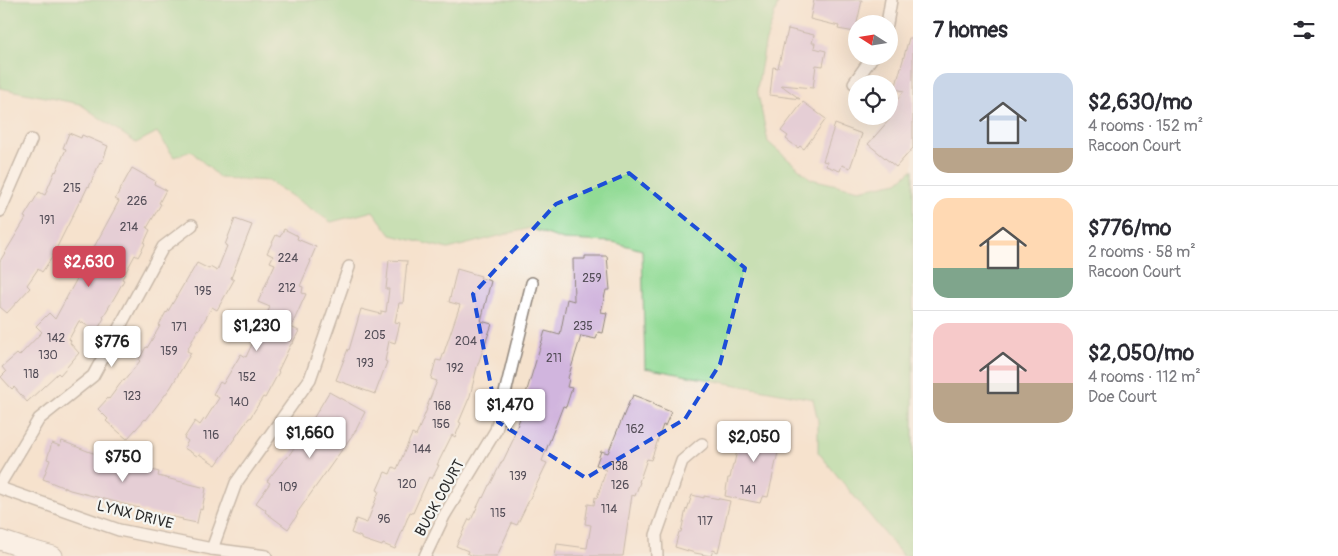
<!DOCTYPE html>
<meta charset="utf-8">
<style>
body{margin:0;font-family:Pangolin,sans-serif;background:#f2f2f3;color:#2b2b33;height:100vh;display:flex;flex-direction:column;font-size:19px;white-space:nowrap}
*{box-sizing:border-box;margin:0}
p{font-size:16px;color:#7c7c81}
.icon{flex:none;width:28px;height:28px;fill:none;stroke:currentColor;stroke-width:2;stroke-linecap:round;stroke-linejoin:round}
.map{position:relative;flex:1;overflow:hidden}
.details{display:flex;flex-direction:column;background:#fff;width:425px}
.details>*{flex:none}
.needle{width:32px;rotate:282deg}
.controls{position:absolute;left:848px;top:15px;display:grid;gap:10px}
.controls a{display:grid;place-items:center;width:50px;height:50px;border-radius:50%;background:#fff;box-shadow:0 5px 20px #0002;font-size:25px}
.price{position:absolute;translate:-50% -42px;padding:0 11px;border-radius:5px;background:#fff;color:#222;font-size:16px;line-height:32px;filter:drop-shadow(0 1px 2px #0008)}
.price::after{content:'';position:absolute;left:50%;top:30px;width:15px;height:11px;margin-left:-8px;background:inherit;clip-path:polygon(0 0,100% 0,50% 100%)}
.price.active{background:#d1495b;color:#fff}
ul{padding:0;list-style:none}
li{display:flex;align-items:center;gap:15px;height:125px;padding:0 20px}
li+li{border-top:1px solid #e1e1e2}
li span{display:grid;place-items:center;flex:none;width:140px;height:100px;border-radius:15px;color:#555}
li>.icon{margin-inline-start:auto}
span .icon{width:60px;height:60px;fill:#fffc;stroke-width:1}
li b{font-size:21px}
h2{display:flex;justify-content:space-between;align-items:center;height:60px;padding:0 20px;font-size:21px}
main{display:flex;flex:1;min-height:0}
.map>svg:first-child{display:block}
</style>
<main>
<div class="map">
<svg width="913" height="556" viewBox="0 0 913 556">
<rect width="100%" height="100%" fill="#f6f6f2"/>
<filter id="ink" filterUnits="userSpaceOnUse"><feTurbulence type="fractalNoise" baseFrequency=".02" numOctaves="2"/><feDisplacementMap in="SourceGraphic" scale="10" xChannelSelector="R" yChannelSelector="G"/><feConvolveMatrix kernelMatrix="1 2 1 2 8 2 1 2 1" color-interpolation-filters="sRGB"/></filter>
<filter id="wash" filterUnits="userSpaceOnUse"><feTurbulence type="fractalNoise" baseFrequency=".0096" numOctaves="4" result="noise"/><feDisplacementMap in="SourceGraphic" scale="20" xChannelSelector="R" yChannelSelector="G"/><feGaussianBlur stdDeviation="1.12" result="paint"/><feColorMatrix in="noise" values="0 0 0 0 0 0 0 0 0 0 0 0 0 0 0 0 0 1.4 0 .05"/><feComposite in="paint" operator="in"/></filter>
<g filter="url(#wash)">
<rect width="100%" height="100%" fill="#f5e2cd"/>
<polygon fill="#92db95" stroke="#5e8360" points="0,0 779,0 765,44 757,89 768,142 811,179 859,190 898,182 913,169 913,556 903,556 818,452 818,421 813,399 645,368 642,250 613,242 563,240 530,228 448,249 391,235 373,211 331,222 269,181 220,178 191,151 174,157 157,132 136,143 80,104 0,88"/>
<g id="blocks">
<g fill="#d1b5de">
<polygon points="814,0 862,0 855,32 838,29 839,26 810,19"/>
<polygon points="788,29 814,35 812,43 815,43 814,48 826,51 823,66 816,65 813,88 781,85 800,99 770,95 773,67 778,68 785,38 786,38"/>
<polygon points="909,38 913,38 913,148 896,167 868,144 889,120 889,110 904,91 895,89"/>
<polygon points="803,102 826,119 804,149 800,146 798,148 786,139 788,136 781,131"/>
<polygon points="835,124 862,134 850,168 842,165 840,171 826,166 827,162 823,161"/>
<polygon points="69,133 81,138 82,135 108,146 102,163 100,162 89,187 88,186 81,201 80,201 51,259 42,272 38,269 27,285 30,288 7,313 0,307 0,261 26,218 24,217 39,192 45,195 55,171 56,172 66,149 63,148"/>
<polygon points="132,168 155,181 154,184 166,190 159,203 161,204 147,228 150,230 144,243 145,244 138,257 135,255 122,279 124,280 117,293 103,317 104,318 97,331 79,321 69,339 71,341 70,343 79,353 60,375 58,373 27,402 14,387 12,389 1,377 6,372 2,367 17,354 19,356 42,332 36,326 49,313 55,319 119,201 115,199"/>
<polygon points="235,219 252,225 231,278 234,280 217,310 212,307 199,330 198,329 187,351 191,353 171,387 146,420 145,419 127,439 106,421 108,419 98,409 108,398 109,399 123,380 124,381 140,361 139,360 146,347 147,348 160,326 159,325 166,312 167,313 189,275 190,275 197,263 209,269 210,267 217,271 227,246 225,245"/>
<polygon points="284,229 298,236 297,239 316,247 310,261 311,261 300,286 303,287 302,293 306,294 291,327 299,331 292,344 291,344 278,371 279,372 265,398 263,397 250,418 249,418 216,465 199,454 197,456 184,448 188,441 184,438 195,421 200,425 204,419 205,420 219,398 213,394 220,382 223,384 241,354 246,357 259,329 260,329 270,307 258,302 275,264 270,262 273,256 267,253 276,235 280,237"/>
<polygon points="585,256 607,256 610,290 606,290 601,312 607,313 603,333 598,332 596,339 581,336 568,378 569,379 567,387 572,388 566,407 563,406 542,461 547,463 517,525 512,523 497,556 473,556 467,553 468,551 456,546 469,519 471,520 482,497 483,498 489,485 490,485 502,461 503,461 514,438 513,438 526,401 524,400 545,331 560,335 567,299 574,301 573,259 585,259"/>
<polygon points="389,260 407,261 403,303 399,303 395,322 400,323 395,343 389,341 385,361 387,362 375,394 336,380 348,349 349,350 361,309 381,314 381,311 386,312 389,289 386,289"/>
<polygon points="457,269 481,276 480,278 491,281 481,321 492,324 477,367 470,396 459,422 461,423 455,437 452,435 437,465 439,465 432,479 429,477 413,513 410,512 395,549 383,544 382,546 361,539 361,537 351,533 356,519 367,523 379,491 377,490 385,472 390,474 393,467 397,469 412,434 416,436 427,409 426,409 437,381 431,379 436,360 441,361 460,305 449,302"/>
<polygon points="329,392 365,412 356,430 297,513 298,514 288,529 265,512 266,510 256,503 270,483 267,481 285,458 287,458 307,429"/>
<polygon points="633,395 654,403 654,405 671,412 665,426 663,425 651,460 647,459 639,482 640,482 635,496 632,495 623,556 555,556 557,544 587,548 591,525 585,524 588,504 594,505 595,497 597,498 606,470 603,469 604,467 596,465 601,451 608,453 630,400 631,400"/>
<polygon points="743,424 755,427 755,424 783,430 768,497 763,496 763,498 762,497 760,503 725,496 728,478 730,478 733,464 734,464"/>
<polygon points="62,441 90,452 159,472 158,476 206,488 202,510 200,509 197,523 182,520 183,519 154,513 153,514 139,510 139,508 70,490 43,479 50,460 47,459 52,443 60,446"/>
<polygon points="692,495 704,498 704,496 730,501 718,552 713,550 711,556 695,553 675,547 679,532 681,532 686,509 687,510"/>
</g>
</g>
</g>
<g filter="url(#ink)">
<use href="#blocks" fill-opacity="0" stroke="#90867c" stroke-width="1"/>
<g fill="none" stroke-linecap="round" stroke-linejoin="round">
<g stroke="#90867c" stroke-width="14">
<g id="street">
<polyline points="887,24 891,0"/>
<polyline points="854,83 873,56"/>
<polyline points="0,211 31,140"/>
<polyline points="0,484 39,419 93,376 163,247 192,225"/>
<polyline points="0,488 119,530 212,549 266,556"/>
<polyline points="212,549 236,483 310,379 349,267"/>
<polyline points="425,556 444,516 496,430 532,283"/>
<polyline points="657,556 656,535 682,461 702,444"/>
</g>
</g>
<g stroke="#90867c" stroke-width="21">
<polyline id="primary" points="0,540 24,548 53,556"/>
</g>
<use href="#street" stroke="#fff" stroke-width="11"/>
<use href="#primary" stroke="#fff" stroke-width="19"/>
</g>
</g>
<path d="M0 0H913V556H0ZM629,173l116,95 -25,96 -35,55 -99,59 -88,-56 -25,-128 83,-90z" fill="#f5e2cd" fill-opacity=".55" fill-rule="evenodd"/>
<path fill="none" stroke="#1d4ed8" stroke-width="4" stroke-dasharray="10 6" stroke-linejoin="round" d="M629,173l116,95 -25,96 -35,55 -99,59 -88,-56 -25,-128 83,-90z"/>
<g text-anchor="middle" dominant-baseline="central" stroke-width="4.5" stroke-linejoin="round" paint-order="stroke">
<g font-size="12" fill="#544e58">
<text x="72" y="188">215</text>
<text x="137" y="201">226</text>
<text x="47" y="220">191</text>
<text x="129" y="227">214</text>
<text x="288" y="258">224</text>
<text x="592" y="278">259</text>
<text x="287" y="288">212</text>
<text x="203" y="291">195</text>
<text x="583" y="326">235</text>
<text x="179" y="327">171</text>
<text x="375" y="335">205</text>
<text x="56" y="338">142</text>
<text x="466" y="341">204</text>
<text x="169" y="351">159</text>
<text x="48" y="355">130</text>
<text x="554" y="358">211</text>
<text x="365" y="363">193</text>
<text x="455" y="368">192</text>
<text x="31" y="374">118</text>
<text x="247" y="377">152</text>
<text x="132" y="396">123</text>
<text x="239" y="402">140</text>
<text x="442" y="406">168</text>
<text x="441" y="424">156</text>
<text x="635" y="429">162</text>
<text x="211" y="435">116</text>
<text x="422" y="449">144</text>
<text x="619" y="466">138</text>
<text x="518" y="476">139</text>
<text x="407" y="484">120</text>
<text x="620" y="485">126</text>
<text x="288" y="487">109</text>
<text x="748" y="490">141</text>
<text x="609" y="509">114</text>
<text x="498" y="513">115</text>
<text x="384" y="519">96</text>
<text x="705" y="521">117</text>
</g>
<g font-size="15" fill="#2b2b2b" stroke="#f6f6f2">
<text transform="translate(440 498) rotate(-61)">BUCK COURT</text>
<text transform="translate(135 515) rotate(14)">LYNX DRIVE</text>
</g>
</g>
</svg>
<div class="controls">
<a><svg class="needle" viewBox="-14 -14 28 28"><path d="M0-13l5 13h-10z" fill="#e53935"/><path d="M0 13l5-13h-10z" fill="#7c7c81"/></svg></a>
<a><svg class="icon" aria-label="locate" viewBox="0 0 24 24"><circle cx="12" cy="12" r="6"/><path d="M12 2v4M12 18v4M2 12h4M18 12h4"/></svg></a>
</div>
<b class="price active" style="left:89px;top:288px">$2,630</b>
<b class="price" style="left:257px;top:352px">$1,230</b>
<b class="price" style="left:112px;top:368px">$776</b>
<b class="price" style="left:510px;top:431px">$1,470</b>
<b class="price" style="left:310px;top:459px">$1,660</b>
<b class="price" style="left:754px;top:463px">$2,050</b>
<b class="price" style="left:123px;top:483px">$750</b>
</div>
<section class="details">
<h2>7 homes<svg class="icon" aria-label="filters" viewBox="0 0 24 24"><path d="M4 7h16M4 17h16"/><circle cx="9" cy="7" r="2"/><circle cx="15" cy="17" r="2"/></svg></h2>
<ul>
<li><span style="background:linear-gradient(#c9d6e8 75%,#b9a48a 0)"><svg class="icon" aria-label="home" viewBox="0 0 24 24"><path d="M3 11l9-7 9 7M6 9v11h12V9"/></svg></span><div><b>$2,630/mo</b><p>4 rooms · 152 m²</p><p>Racoon Court</p></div></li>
<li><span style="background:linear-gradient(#ffd9b3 70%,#7fa58c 0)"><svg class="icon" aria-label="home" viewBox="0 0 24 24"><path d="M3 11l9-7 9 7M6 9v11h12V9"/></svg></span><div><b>$776/mo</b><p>2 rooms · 58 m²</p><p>Racoon Court</p></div></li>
<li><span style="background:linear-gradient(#f6c9c9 60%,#b9a48a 0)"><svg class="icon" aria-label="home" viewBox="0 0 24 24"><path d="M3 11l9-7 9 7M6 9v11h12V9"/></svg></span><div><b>$2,050/mo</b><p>4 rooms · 112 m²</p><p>Doe Court</p></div></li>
</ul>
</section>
</main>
